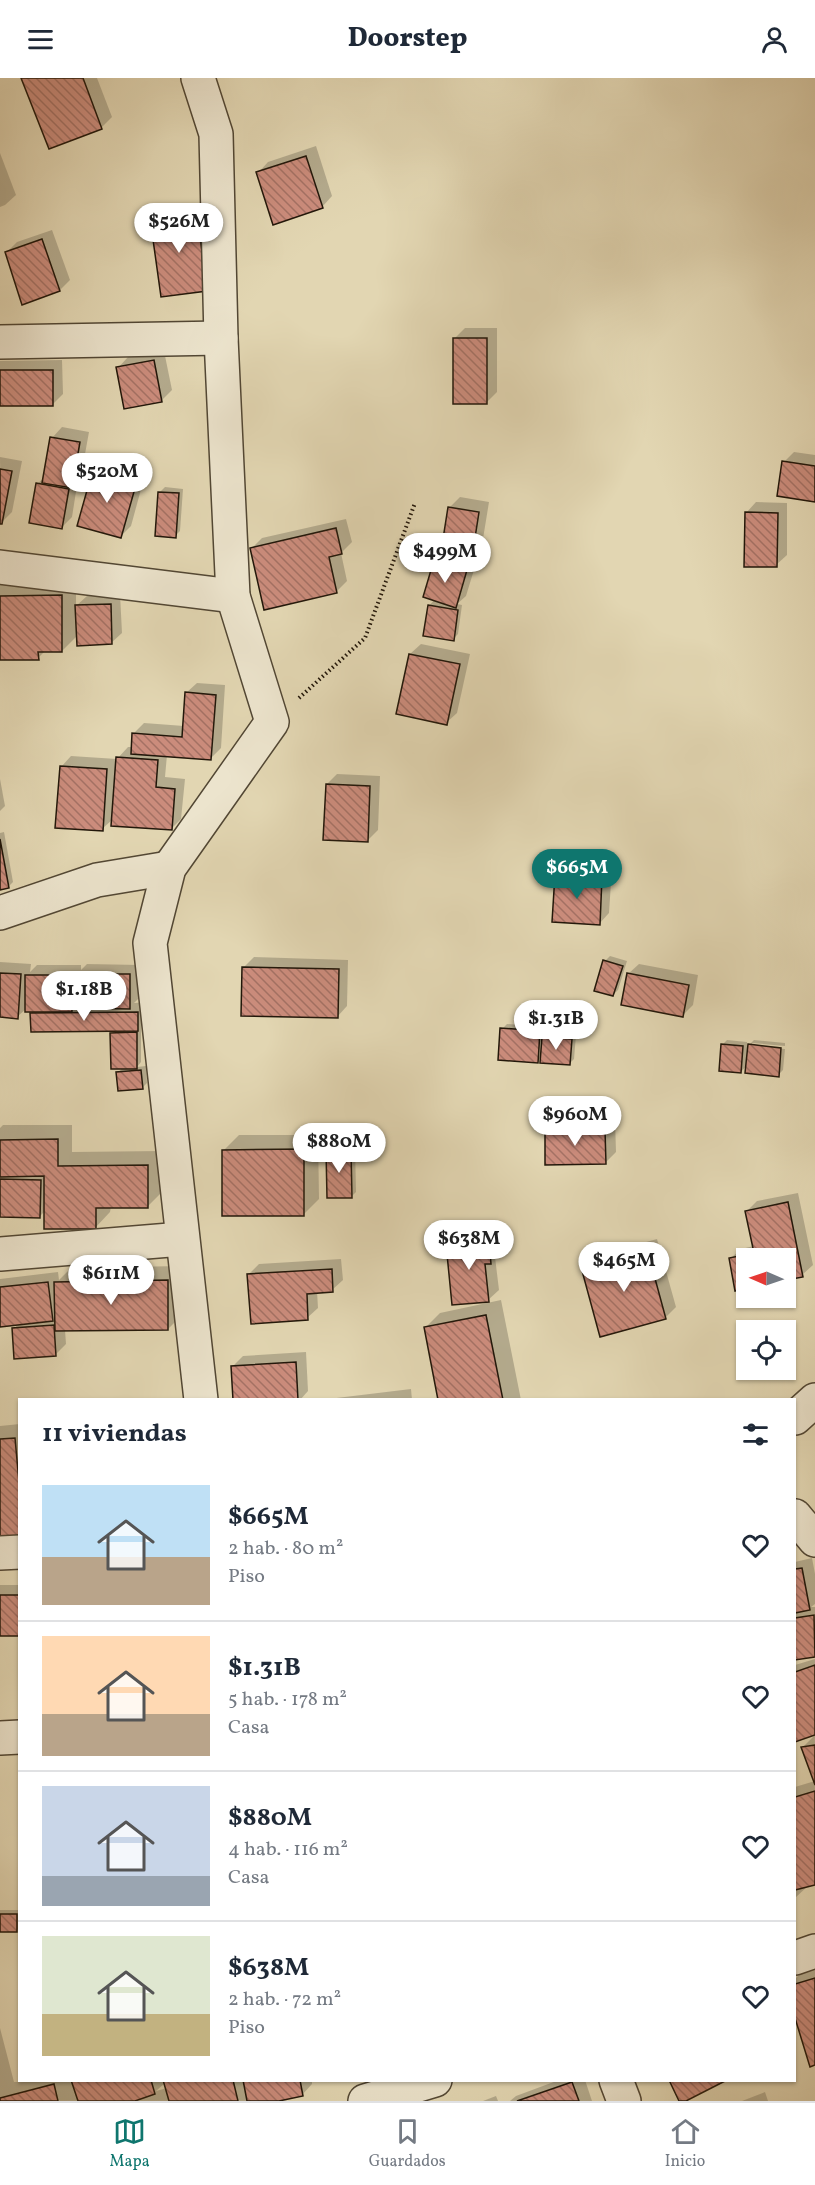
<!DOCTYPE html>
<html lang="es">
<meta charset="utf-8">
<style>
body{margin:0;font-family:Vollkorn,serif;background:#f6f6f7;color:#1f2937;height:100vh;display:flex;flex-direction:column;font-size:22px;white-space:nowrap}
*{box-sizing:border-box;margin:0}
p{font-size:20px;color:#747a83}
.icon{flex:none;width:33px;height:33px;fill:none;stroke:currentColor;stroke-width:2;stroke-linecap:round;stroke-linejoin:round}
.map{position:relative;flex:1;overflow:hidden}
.drawer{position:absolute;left:18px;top:1320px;width:778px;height:684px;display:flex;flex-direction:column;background:#fff;border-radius:0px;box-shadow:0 2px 4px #0004}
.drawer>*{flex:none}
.needle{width:39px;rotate:272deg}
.buttons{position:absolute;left:736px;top:1170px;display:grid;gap:12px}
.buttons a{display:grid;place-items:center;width:60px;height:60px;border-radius:0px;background:#fff;box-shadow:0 2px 4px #0004;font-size:30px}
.price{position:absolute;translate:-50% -51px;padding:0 14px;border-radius:21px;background:#fff;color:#222;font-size:20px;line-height:39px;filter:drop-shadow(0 2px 3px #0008)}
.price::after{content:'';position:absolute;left:50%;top:36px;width:18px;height:14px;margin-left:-9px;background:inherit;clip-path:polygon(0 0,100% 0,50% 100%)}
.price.on{background:#0f766e;color:#fff}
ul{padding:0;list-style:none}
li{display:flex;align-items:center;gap:18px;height:150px;padding:0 24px}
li+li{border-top:2px solid #e0e1e3}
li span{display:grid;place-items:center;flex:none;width:168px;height:120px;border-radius:0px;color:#555}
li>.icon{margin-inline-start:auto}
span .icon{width:72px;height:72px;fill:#fffc;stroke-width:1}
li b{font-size:26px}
h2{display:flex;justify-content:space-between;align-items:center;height:72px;padding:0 24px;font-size:26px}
header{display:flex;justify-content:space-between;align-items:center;height:78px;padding:0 24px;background:#fff;font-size:27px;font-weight:800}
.tab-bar{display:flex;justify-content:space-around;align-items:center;height:84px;border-top:2px solid #e0e1e3;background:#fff;font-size:16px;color:#747a83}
.tab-bar a{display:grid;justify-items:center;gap:3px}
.tab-bar .on{color:#0f766e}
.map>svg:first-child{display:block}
</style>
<header><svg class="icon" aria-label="menu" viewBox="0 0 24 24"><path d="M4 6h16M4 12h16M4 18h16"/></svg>Doorstep<svg class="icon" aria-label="person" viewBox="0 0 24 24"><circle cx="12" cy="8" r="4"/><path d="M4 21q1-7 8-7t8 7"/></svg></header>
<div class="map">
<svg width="815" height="2023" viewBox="0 0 815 2023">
<defs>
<pattern id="building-back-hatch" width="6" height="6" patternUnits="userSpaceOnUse" patternTransform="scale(1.5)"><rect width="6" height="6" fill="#cb8c7c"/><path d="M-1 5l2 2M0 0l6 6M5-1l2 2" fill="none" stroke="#a47164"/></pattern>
</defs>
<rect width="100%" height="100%" fill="#e2d6b2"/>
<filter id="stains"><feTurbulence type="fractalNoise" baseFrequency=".00333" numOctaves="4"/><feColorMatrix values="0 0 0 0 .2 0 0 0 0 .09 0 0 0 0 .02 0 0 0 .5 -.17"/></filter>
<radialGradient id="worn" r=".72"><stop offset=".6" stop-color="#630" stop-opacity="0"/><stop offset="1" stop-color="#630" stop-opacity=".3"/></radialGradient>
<g fill="#0003" fill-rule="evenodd">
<polygon points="23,0 97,0 112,39 101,50"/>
<polygon points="316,68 332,118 322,129 258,95 268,84"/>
<polygon points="0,75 16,117 5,127 0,129"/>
<polygon points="207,125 217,201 152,141 162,130"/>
<polygon points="52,152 70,202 60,212 23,225 6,175 17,164"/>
<polygon points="465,250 497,250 497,314 487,324 455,260"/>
<polygon points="164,273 172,312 161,323 118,290 128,279"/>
<polygon points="62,282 63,316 52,327 0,327 0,283"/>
<polygon points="62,349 89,354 81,398 78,401 72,439 62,449 37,406 45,399 52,360"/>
<polygon points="794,374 815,377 815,422 784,384"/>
<polygon points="0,379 22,383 12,434 1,445"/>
<polygon points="105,381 146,393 131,448 121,458 79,447 95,391"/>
<polygon points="165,409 183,411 180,453 175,458 160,414"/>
<polygon points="460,419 489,424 482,467 469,480 477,482 466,518 457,526 462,527 458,556 453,561 429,528 435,521 436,483 445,473 449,430"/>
<polygon points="756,424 787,425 787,477 776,487 746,435"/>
<polygon points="346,441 352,464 341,475 347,503 337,513 251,471 262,460"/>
<polygon points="76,502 76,528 87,518 120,516 122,555 111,565 78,557 62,573 45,573 38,580 0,581 0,503"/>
<polygon points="421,566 470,576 457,635 446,645 410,576"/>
<polygon points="197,605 225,607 221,670 210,681 167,677 165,699 185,701 181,741 171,751 113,741 102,751 61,689 71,678 117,681 128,669 132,669 133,656 144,645 184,648 186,615"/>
<polygon points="337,696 380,698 378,752 367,763 327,706"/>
<polygon points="0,701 5,728 0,733"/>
<polygon points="4,754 13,804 8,809 0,811 0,755"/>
<polygon points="567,786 612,789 609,835 599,846 556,796"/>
<polygon points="610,878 627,883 618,912 613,917 605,883"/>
<polygon points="254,879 348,882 347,928 337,939 243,890"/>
<polygon points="0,884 31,886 30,894 37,887 81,887 81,892 87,886 140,887 140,919 134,925 148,924 147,941 141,948 141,984 137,989 146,988 147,1005 142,1010 118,995 123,989 112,955 115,952 32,953 32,933 27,930 17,939 0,938"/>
<polygon points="639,886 698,897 693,927 682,938 628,896"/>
<polygon points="507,946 545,949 544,960 549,955 576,957 574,981 569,986 542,978 538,983 502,951"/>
<polygon points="727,962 747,964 747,969 754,962 785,965 785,968 752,965 752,968 785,971 783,992 778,997 747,987 741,994 722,967"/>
<polygon points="554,1029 588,1030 588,1042 615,1042 616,1074 605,1085 546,1053 549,1050 549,1034"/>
<polygon points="3,1047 72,1047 72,1074 162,1073 163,1113 148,1128 111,1129 110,1134 95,1150 45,1133 40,1138 0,1138 0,1050"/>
<polygon points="239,1057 318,1057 319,1121 304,1136 224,1072"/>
<polygon points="333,1067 355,1067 356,1114 351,1119 328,1072"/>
<polygon points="798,1115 813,1187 802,1197 786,1201 786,1180 747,1180 747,1209 730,1181 741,1171 754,1168 747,1133 757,1123"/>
<polygon points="499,1152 501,1174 495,1179 499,1212 488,1222 448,1167 458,1156"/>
<polygon points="657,1161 676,1229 665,1240 583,1189 593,1179"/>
<polygon points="341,1181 343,1202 332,1212 317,1213 318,1230 307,1240 248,1197 259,1186"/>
<polygon points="182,1188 183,1236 168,1251 65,1252 66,1266 55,1277 13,1251 19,1246 0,1248 0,1201 58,1194 59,1202 71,1190"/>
<polygon points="501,1222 521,1322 439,1322 425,1250 440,1235"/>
<polygon points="306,1274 308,1313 300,1322 234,1322 232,1289 243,1278"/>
<polygon points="411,1311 412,1322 320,1322"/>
<polygon points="20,1346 20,1457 0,1459 0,1348"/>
<polygon points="812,1480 815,1496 815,1526 811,1529 815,1529 815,1578 795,1580 795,1484"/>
<rect x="0" y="1507" width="20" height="49"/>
<polygon points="815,1581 815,1656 795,1662 795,1587"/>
<polygon points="815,1657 815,1703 802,1670"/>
<polygon points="815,1703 815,1805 809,1807 795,1820 795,1709"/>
<polygon points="0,1832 20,1832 20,1849 16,1853 0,1853"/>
<polygon points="815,1890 815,1986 795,1935 795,1901 802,1894"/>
<path d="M0,1950l14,54 298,-2v4l-10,11 -30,6h-272zM165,2005l2,5 -11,3z"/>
<polygon points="559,2002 585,2002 592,2023 510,2023 516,2018"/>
<polygon points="765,2014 768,2023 742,2023"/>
<polygon points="496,2018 498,2023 483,2023"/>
</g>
<g fill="url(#building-back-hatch)" stroke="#22170a" stroke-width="1.5">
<polygon points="21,0 83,0 102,51 49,71"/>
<polygon points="306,78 323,130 273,147 256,94"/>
<polygon points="197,134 207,213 161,219 150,140"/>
<polygon points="42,161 60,213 22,227 5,174"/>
<rect x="453" y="260" width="34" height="66"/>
<polygon points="154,282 162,324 124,331 116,289"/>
<rect x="0" y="292" width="53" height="36"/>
<polygon points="50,359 80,364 72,410 42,405"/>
<polygon points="782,383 815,388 815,424 777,418"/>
<polygon points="0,391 12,393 2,446 0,446"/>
<polygon points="93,391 137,403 121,460 77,448"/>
<polygon points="36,405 69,411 62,451 29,445"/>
<polygon points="158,414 179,415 176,460 155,458"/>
<polygon points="448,429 479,434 472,479 441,474"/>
<polygon points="745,434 778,435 777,489 744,489"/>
<polygon points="336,450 342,476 329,479 337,515 264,532 250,470"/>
<polygon points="434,482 467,492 456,530 423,519"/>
<polygon points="62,517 62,574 38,574 39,582 0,582 0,518"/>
<polygon points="111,526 112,566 77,568 75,527"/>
<polygon points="428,527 458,532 454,563 423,558"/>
<polygon points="409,576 460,586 447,647 396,636"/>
<polygon points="185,614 216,617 211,682 131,676 132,655 182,659"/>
<polygon points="116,679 158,682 156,709 175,711 172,752 111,748"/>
<polygon points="60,688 107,691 103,753 55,750"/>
<polygon points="326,706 370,708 368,764 323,762"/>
<polygon points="0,761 9,810 0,812"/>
<polygon points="555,796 602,799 600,847 552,844"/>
<polygon points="603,882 623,888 613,918 594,913"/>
<polygon points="242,889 339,891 338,940 241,938"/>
<polygon points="0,895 21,896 18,941 0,939"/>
<polygon points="627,895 689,907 683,939 621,927"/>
<polygon points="75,896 130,896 130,931 75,930"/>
<polygon points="25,897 71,897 72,934 25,934"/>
<polygon points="138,934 138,953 31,954 30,935"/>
<polygon points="500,950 540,953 538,985 498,982"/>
<polygon points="137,954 137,991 111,991 110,955"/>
<polygon points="542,959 572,961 570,987 540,985"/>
<polygon points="721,966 743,968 741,995 719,993"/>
<polygon points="748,966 781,970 779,999 745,995"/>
<polygon points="141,992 143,1011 118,1013 116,994"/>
<rect x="548" y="1034" width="36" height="16"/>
<polygon points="545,1052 605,1052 606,1086 545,1087"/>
<polygon points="58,1061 58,1088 148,1087 148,1130 96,1130 96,1151 44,1151 44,1098 0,1099 0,1062"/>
<polygon points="304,1071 304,1138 222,1138 222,1072"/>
<polygon points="351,1071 352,1120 327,1120 326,1072"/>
<polygon points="0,1101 41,1102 40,1140 0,1139"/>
<polygon points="788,1124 803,1199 786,1202 786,1180 747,1180 747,1210 735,1213 729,1180 754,1175 745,1133"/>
<polygon points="489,1161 491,1186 485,1186 489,1224 452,1227 446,1166"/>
<polygon points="647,1171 666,1241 600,1259 581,1189"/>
<polygon points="332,1191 333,1214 307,1216 308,1242 251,1246 247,1196"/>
<polygon points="168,1202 168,1252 55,1253 54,1204"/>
<polygon points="48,1204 53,1243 0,1249 0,1209"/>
<polygon points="486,1237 503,1322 438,1322 424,1249"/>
<polygon points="54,1247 56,1278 14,1281 12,1250"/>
<polygon points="296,1284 298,1322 233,1322 231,1288"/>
<polygon points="15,1360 20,1415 20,1459 0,1460 0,1361"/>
<polygon points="802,1490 810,1532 795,1535 795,1491"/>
<rect x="0" y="1517" width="20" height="41"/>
<polygon points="814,1537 815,1579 795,1582 795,1540"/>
<polygon points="815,1587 815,1657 795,1664 795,1594"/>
<polygon points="815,1667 815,1707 801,1669"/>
<polygon points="815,1713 815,1807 795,1812 795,1719"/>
<rect x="0" y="1836" width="17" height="18"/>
<polygon points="815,1900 815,1987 810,1989 795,1940 795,1906"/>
<polygon points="71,2002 151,2002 155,2016 135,2023 78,2023"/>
<polygon points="163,2002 233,2002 238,2023 169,2023"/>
<polygon points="243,2002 300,2002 303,2018 279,2023 247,2023"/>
<polygon points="669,2002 727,2002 686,2023 679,2023"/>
<polygon points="572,2004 579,2023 517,2023"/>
<polygon points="54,2006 58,2023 0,2023 0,2020"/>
</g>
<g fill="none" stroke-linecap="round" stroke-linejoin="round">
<g stroke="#524734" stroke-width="36">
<g id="minor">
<polyline points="198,0 216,56 221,260 233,518 272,644 169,790 150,865 201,1322"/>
<polyline points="0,264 221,260"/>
<polyline points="0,489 233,518"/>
<polyline points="0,835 97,802 169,790"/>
<polyline points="0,1176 182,1161"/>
<polyline points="795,1340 815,1322"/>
<polyline points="795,1438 815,1462"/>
<polyline points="0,1475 20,1474"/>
<polyline points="0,1660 20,1659"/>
<polyline points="795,1880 815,1873"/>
<polyline points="616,2002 624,2023"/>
<polyline points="365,2023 435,2002"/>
</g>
</g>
<polyline stroke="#22170a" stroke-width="4" stroke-dasharray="1.5 3" stroke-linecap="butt" points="299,620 365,560 415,425"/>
<use href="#minor" stroke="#ece4cd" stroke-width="33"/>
</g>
<rect width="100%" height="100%" filter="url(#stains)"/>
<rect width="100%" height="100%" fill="url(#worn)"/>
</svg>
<div class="buttons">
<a><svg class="needle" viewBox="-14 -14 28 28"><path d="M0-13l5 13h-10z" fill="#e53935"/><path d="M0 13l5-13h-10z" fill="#747a83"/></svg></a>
<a><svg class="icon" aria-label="locate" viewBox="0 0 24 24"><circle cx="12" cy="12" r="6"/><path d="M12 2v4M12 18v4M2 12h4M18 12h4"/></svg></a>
</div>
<b class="price" style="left:179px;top:176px">$526M</b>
<b class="price" style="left:107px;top:426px">$520M</b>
<b class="price" style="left:445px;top:506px">$499M</b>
<b class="price on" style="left:577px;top:822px">$665M</b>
<b class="price" style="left:84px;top:944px">$1.18B</b>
<b class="price" style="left:556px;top:973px">$1.31B</b>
<b class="price" style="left:575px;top:1069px">$960M</b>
<b class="price" style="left:339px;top:1096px">$880M</b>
<b class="price" style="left:469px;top:1193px">$638M</b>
<b class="price" style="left:624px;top:1215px">$465M</b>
<b class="price" style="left:111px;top:1228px">$611M</b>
<section class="drawer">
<h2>11 viviendas<svg class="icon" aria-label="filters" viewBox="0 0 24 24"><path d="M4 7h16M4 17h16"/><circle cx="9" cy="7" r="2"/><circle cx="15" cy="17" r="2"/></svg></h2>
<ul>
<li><span style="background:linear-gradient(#bfe0f5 60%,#b9a48a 0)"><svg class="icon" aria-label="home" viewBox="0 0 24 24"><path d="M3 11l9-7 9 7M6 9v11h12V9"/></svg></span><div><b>$665M</b><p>2 hab. · 80 m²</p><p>Piso</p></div><svg class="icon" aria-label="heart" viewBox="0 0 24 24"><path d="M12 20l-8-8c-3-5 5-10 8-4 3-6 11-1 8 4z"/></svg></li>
<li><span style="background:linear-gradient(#ffd9b3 65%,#b9a48a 0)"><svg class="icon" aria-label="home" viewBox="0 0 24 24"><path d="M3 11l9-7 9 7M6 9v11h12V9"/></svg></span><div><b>$1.31B</b><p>5 hab. · 178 m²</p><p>Casa</p></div><svg class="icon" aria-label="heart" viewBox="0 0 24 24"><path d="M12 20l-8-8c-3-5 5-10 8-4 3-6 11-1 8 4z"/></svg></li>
<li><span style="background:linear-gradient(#c9d6e8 75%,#9aa5b1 0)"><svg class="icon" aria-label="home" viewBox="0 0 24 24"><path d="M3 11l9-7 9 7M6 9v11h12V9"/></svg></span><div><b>$880M</b><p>4 hab. · 116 m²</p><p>Casa</p></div><svg class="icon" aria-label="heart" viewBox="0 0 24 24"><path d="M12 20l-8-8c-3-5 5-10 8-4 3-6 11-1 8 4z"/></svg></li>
<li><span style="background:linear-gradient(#dfe7d0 65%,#c2b280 0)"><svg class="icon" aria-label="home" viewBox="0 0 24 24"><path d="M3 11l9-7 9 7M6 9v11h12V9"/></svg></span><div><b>$638M</b><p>2 hab. · 72 m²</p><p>Piso</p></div><svg class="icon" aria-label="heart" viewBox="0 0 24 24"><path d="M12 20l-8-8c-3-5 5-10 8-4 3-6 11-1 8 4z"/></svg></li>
</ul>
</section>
</div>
<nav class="tab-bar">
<a class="on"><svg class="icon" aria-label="map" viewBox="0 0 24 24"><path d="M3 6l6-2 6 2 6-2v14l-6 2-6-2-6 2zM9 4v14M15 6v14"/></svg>Mapa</a>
<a><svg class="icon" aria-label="saved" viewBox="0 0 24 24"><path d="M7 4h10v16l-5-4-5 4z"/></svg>Guardados</a>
<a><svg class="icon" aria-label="home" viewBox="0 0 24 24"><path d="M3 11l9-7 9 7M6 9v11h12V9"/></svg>Inicio</a>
</nav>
